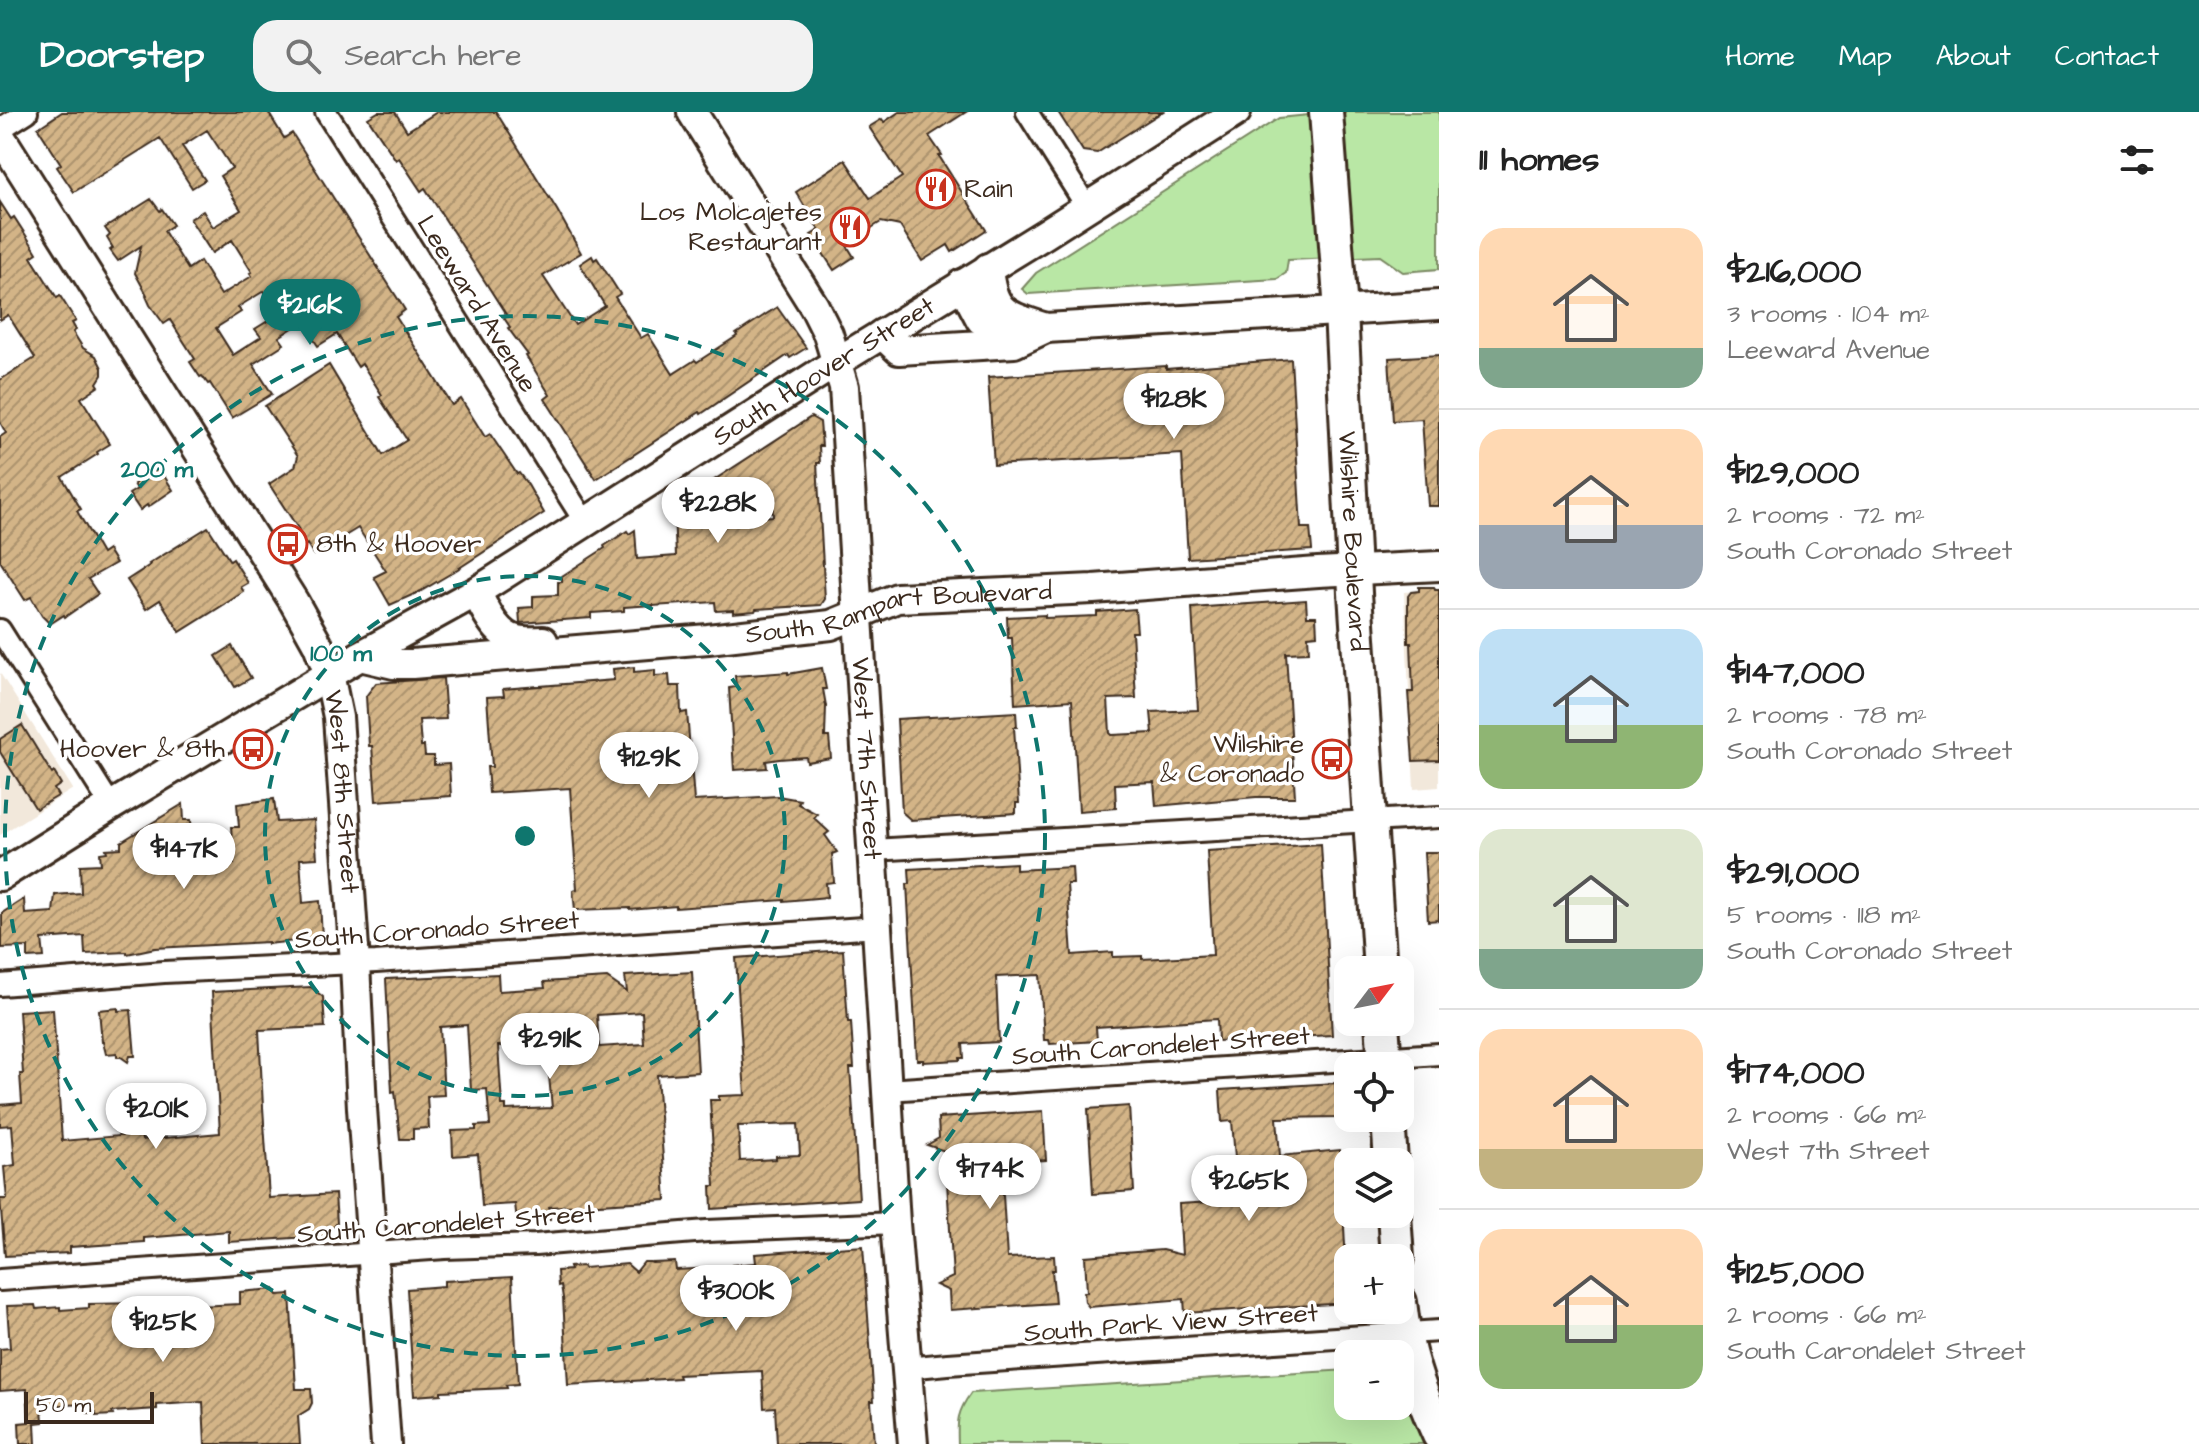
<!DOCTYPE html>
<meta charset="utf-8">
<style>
body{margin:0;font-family:"Architects Daughter",sans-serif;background:#f2f2f2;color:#222;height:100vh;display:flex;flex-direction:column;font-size:30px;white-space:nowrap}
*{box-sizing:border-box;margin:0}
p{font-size:26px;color:#767676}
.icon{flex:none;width:44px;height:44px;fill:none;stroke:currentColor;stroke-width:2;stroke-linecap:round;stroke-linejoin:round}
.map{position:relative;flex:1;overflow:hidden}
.panel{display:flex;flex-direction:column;background:#fff;width:760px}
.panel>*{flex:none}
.needle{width:52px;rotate:58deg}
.buttons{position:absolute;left:1334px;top:844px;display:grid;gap:16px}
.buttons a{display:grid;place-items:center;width:80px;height:80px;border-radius:16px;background:#fff;box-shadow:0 8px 32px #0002;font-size:40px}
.scale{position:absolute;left:24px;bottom:20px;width:130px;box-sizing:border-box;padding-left:8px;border:4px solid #3b2a1e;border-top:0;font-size:22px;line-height:28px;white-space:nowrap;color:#3b2a1e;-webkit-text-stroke:6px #fff;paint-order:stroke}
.price{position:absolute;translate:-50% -68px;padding:0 18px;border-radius:28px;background:#fff;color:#222;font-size:26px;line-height:52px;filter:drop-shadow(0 2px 4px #0008)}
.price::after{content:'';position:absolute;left:50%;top:48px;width:24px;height:18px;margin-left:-12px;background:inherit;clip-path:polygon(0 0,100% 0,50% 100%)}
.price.active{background:#0f766e;color:#fff}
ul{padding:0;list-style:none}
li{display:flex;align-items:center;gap:24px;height:200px;padding:0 40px}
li+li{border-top:2px solid #e0e0e0}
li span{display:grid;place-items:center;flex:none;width:224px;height:160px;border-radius:24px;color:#555}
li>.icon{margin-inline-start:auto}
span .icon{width:96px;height:96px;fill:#fffc;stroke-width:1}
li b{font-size:34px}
h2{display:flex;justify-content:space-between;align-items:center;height:96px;padding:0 40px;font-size:34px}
header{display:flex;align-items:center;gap:48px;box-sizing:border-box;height:112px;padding:0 40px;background:#0f766e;color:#fff}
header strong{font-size:38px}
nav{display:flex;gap:44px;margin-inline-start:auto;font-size:28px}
.search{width:560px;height:72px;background:#f2f2f2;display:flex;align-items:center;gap:20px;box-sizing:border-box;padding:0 28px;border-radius:24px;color:#767676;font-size:30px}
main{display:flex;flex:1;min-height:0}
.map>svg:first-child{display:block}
</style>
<header>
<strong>Doorstep</strong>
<div class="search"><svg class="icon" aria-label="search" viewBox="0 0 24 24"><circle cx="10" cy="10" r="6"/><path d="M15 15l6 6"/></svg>Search here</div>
<nav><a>Home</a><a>Map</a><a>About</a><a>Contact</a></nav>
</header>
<main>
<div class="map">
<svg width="1439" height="1332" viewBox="0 0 1439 1332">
<defs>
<pattern id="building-hatch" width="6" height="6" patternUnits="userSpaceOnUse" patternTransform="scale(2)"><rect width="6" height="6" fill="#d3b487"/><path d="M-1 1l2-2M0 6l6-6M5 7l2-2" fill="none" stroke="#ac936e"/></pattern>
</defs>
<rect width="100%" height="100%" fill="#fff"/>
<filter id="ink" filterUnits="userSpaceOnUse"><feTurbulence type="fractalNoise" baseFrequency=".0125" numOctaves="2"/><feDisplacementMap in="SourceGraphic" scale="16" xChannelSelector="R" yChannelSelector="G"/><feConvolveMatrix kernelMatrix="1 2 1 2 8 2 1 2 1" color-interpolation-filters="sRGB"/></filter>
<g filter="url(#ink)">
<g fill="#f2e8db">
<polygon points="1439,478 1439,675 1414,677 1404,480"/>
<polygon points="0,561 73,677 0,723"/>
</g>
<g fill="#b9e7a5" stroke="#7a8862" stroke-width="2">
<polygon points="1339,0 1439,0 1439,157 1403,160 1380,144 1288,148 1286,161 1277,167 1028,182 1022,177 1036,161 1279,6"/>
<path d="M1348,1258v36h52v-17h39v55h-481c-1,-23 -1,-32 13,-51z"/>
</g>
<g fill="url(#building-hatch)" stroke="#3b2a1e" stroke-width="2" fill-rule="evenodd">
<path d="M62,0h206l16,26 8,-5 113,177 -9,7 56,88 9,-6 24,38 5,-3 27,40 2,-1 9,12 16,28 -94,61 -29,17 -31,14 -16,-28 12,-6 -28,-43 -44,27 -7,-11 -7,4 -9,-13 8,-5 -30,-46 26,-17 3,-11 -33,-50 64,-41 54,90 24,-15 -28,-43 3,-2 -20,-31 -4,3 -21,-33 -19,12 -16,-24 -23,15 5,7 -31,20 19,30 -40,24 -22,-35 -2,1 -6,-8 -2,1 -10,-15 5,-3 -25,-39 -6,4 -14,-19 -4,-9 1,-1 -12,-22 6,-27 -23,15 -8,-11 3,-2 -6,-10 3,-3 -5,-7 46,-29 9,12 2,-2 11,16 -9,6 24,38 12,-8 21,34 31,-19 -2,-3 2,-1 -20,-32 -20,13 -22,-34 13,-8 10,16 28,-17 -21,-34 12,-8 -25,-38 -25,16 23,34 -13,8 -32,-50 -86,54 -17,-25 4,-3 -23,-36zM264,179l15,23 -24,15 6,8 -28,18 -17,-27 25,-16 -3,-5z"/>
<polygon points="378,0 395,0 407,19 437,0 496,0 557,98 581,141 543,164 575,213 605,194 580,152 592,144 594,148 597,146 620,182 615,185 641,226 648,222 673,262 695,248 697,250 737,224 736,222 777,195 806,236 790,246 788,243 701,302 700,300 596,367 545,287 550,283 526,244 528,243 508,216 510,215 504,206 507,204 425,76 421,79 399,46 396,48 368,6"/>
<polygon points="899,0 966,0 929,24 942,43 939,44 986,118 952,140 948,133 922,149 900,114 881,110 846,132 854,145 834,158 811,123 819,118 796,80 845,48 870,86 902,65 869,15 882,7 884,10"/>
<polygon points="1058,0 1162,0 1097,41 1083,39"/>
<polygon points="0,90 11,107 14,105 34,136 37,141 31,145 57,186 60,184 76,209 72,211 76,218 73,220 83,236 96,244 102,256 102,263 97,271 99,274 81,286 110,332 97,340 98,342 62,365 81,397 77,399 102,442 108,438 116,451 88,467 98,482 65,505 64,503 50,512 42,504 31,485 25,488 0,449 0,325 6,321 0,310 0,268 35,246 8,203 0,208"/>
<polygon points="1439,243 1439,394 1428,394 1422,307 1393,309 1389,246"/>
<polygon points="1291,247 1301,416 1310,416 1312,438 1188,446 1182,342 994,353 988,265 1166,254 1166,257"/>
<path d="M811,305l9,5 2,24h-3l1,17h-3l8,136 -4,6 -65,4 -1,2 -22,2v-3l-17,1 -1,-9 -62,4v-1l-29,2v4l-33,2v5l-71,5 -1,-15 14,-1v-11l25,-1v-13h4v-6l43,-28 -1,-2 23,-15 2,3 6,-4 2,29 39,-3 -2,-42 34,-21v-9zM771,377l2,27 -29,2 -2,-27z"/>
<polygon points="159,356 173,378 148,395 147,393 140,398 129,382 137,377 134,372"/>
<polygon points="208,415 230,449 233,447 248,471 241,475 244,480 180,520 160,488 146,497 127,468 150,453 149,452"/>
<polygon points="1419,475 1434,475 1435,478 1439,478 1439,648 1413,649 1408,580 1413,580 1411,531 1408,531 1408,484 1411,480 1419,479"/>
<polygon points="1306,488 1307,504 1316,504 1317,523 1308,524 1309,540 1286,541 1295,685 1256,685 1156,694 1154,670 1115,672 1116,696 1079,699 1072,588 1015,592 1012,526 1008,526 1007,505 1045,503 1045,506 1097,504 1097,500 1135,497 1137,520 1132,520 1136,586 1108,587 1110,621 1112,623 1153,621 1151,600 1198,598 1192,496"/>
<polygon points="232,534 251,566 235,575 216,544"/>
<polygon points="634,555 634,560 655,558 655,564 669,563 670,574 680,574 681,601 687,600 694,689 778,684 800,688 798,692 817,702 814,706 829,720 825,723 837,740 832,742 834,770 826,771 827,785 784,789 784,788 676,796 676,794 630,798 630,796 575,798 573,778 577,777 570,676 489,681 487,655 492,655 487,585 504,584 503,577 614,568 613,557"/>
<polygon points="822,556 826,577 823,577 826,594 825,625 829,625 831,646 807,650 806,645 779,647 766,649 767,656 734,658 729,576 736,575 735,564 788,560 788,562"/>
<polygon points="443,566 446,607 419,608 421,634 424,634 425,644 434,644 434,653 449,652 451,684 376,689 372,634 369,634 366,584 376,571"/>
<polygon points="1016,600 1017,615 1014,615 1019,691 1016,691 1016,701 911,708 902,700 897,607"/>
<polygon points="22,613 52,662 54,660 61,672 54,677 58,684 36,697 0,640 0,627"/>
<polygon points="274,687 277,710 314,708 317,746 300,747 303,791 320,789 322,826 268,832 268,830 155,836 127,842 127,840 85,842 84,824 42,827 44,845 28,846 28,835 2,836 2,801 24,787 25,802 53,800 55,783 81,781 80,753 101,752 100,741 107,740 106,737 121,736 121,730 183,692 184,708 191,708 194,755 234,752 231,715 239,715 237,692"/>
<polygon points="1321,732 1332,923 1218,929 1217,907 1096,915 1097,929 1050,932 1049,928 1044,928 1040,863 996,865 999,930 963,932 964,946 960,946 960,948 923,950 923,948 917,948 907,772 910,772 909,757 1016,751 1016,758 1072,755 1073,772 1067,772 1072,843 1113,840 1113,845 1142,844 1142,847 1213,843 1207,739"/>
<polygon points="1424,740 1439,740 1439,808 1428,809"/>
<path d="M843,838l5,72h3l3,46h-4l9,131 -147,10 -1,-23h4l-5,-86h9v-4l26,-1 -9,-137zM798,1012l2,31 -24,1v3l-36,2 -2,-35z"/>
<path d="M692,860l6,100 -41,3 9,125 -117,7 1,12 -33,2 -2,-17 -33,2 -4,-52 -25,2 -1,-25 24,-1v-4l14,-1 -3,-36 -16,1 -4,-65 -27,2 4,68 -17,1 2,32 -16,1v10h-13l-5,-48 -3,1 -6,-113 112,-5 1,17 46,-3 -1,-6 63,-4 20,14 -2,-16zM642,900l2,32 -45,3 -2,-32zM546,932l6,64 -46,2v-5h-4l-4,-59z"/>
<polygon points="311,875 323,885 325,915 259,918 263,995 269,1086 335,1082 337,1111 326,1124 229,1130 229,1119 144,1126 144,1130 70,1135 70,1141 5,1144 0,1087 7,1087 4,1055 15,1053 12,1013 0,1014 0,993 22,991 20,962 23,962 19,899 53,897 62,1029 141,1022 142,1028 220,1021 212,880"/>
<polygon points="118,896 118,899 131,898 135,944 130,944 128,950 121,945 117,945 117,941 106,942 103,930 102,930 99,898"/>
<polygon points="1335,971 1338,1005 1277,1006 1280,1044 1340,1038 1348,1191 1185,1201 1184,1187 1089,1195 1085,1190 1084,1180 1087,1180 1085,1144 1162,1138 1182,1143 1179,1092 1228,1089 1227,1059 1230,1056 1229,1046 1235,1046 1232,1009 1222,1010 1220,978"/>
<polygon points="1129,994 1134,1079 1093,1082 1088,997"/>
<polygon points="1043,999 1046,1048 1001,1051 1007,1146 1054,1144 1055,1158 1052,1158 1055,1191 950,1198 949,1179 936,1173 953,1165 945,1039 927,1033 939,1026 938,1006"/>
<polygon points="863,1134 874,1289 871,1289 874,1332 777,1332 775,1295 764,1296 762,1259 678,1263 679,1266 568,1273 563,1186 561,1173 558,1174 557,1159 570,1158 569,1155 583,1154 584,1156 627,1152 636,1160 644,1150 650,1150 652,1151 675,1150 676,1158 732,1155 732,1153 756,1151 755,1142"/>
<polygon points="512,1165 518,1272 506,1273 507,1276 441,1279 441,1282 414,1284 407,1177 444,1174 444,1169"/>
<polygon points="274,1177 278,1183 290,1182 296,1277 311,1277 312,1291 309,1297 298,1304 300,1332 205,1332 203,1290 157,1293 157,1297 112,1300 113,1303 96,1304 96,1301 86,1301 86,1292 42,1294 43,1310 35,1311 36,1332 20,1332 19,1311 29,1310 27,1277 0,1279 0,1237 10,1236 7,1194 35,1193 36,1197 60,1195 60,1198 89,1196 89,1192 141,1191 141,1192 154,1193 154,1196 240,1192 240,1180"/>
</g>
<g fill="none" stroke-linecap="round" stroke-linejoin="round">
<g stroke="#3b2a1e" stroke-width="26">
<g id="street">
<polyline points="326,0 585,410"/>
<polyline points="1027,0 1087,95"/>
<polyline points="0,17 27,0"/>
<polyline points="0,518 111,694"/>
<polyline points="873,738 1439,705"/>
<polyline points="0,873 164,860 376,850 877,815"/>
<polyline points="887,978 1439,942"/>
<polyline points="0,1168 445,1136 535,1133 707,1119 895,1111"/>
<polyline points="906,1256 948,1252 1439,1219"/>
</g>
</g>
<g stroke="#3b2a1e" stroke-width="34">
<g id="secondary">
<path id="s1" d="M692,0l122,194 14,28 16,53 51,836 18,221"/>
<path id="s2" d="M0,24l294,466 24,43 11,29 9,43 17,246 7,145 24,336"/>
<path d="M988,156c4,46 18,47 58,60l393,-23"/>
<polyline points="962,172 981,208 1023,226"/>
<polyline points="882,222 899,238 1014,231 1046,216"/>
<path d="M476,480c9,17 20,44 41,48 8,2 18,1 26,1"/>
<path id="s3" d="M360,544l34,8h18l296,-25 123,-14 66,-27 196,-9 225,-17 121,-6"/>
<path id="s4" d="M0,764l111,-70 249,-150 116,-64 361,-230 208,-128 191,-122"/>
</g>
</g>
<g stroke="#3b2a1e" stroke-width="38">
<g id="primary">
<path id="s5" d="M1326,0l15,199 14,282 25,377"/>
<polyline points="1382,910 1385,954"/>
<polyline points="1388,1006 1391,1050"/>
<polyline points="1394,1102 1397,1146"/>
<path d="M1400,1190c5,48 19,89 39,133"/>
</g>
</g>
<use href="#street" stroke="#fff" stroke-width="20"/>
<use href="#secondary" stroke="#fff" stroke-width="28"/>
<use href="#primary" stroke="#fff" stroke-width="32"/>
</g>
</g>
<g fill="none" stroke="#0f766e" stroke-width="4" stroke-dasharray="14 10">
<circle cx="525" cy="724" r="260"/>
<circle cx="525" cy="724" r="520"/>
</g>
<defs>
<g id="restaurant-ring" transform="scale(2)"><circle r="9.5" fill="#fff" stroke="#c8321e" stroke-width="1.5"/><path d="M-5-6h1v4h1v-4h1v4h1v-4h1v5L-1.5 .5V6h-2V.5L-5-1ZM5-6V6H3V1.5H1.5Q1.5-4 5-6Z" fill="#c8321e"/></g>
<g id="bus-ring" transform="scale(2)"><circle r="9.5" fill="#fff" stroke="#c8321e" stroke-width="1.5"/><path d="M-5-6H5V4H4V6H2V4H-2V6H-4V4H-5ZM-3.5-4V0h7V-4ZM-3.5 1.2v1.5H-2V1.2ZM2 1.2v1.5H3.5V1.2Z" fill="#c8321e"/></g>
</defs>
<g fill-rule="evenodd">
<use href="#restaurant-ring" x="936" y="77"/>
<use href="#restaurant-ring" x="850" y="115"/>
<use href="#bus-ring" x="288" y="432"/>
<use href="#bus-ring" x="253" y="637"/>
<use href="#bus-ring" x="1332" y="647"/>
</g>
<g text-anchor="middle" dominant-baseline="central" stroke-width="7" stroke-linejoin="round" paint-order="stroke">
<g font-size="26" fill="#3b2a1e" stroke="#fff" text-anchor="end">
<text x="964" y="77" text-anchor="start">Rain</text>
<text x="822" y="100">Los Molcajetes<tspan x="822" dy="30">Restaurant</tspan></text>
<text x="316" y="432" text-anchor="start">8th &amp; Hoover</text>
<text x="1304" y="632">Wilshire<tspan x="1304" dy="30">&amp; Coronado</tspan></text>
<text x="225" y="637">Hoover &amp; 8th</text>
</g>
<g font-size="26" fill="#3b2a1e" stroke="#fff">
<text transform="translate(477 192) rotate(58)">Leeward Avenue</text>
<text stroke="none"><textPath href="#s4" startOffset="966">South Hoover Street</textPath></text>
<text stroke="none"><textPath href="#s5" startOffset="430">Wilshire Boulevard</textPath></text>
<text stroke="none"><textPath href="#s3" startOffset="544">South Rampart Boulevard</textPath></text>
<text stroke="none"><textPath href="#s1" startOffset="688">West 7th Street</textPath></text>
<text stroke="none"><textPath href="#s2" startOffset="750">West 8th Street</textPath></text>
<text transform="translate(437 818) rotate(-4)">South Coronado Street</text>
<text transform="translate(1161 934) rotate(-4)">South Carondelet Street</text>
<text transform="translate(446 1112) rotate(-4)">South Carondelet Street</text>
<text transform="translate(1171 1211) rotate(-4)">South Park View Street</text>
</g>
</g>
<circle cx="525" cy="724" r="12" fill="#0f766e" stroke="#fff" stroke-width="4"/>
<g font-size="24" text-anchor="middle" font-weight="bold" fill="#0f766e" stroke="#fff" stroke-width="7" stroke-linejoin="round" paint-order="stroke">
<text x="157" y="365">200 m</text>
<text x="341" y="549">100 m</text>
</g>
</svg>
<div class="buttons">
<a><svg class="needle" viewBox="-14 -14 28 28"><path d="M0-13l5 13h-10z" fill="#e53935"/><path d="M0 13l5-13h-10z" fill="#767676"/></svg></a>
<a><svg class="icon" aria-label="locate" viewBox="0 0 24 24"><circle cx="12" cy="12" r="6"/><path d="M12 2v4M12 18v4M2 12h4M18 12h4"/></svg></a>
<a><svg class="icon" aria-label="layers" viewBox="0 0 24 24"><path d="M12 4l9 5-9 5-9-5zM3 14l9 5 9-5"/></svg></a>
<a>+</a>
<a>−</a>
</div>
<div class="scale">50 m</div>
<b class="price active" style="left:310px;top:235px">$216K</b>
<b class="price" style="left:1174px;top:329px">$128K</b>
<b class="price" style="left:718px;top:433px">$228K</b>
<b class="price" style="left:649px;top:688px">$129K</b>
<b class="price" style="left:184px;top:779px">$147K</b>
<b class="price" style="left:550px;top:969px">$291K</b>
<b class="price" style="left:156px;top:1039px">$201K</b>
<b class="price" style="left:990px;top:1099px">$174K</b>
<b class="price" style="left:1249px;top:1111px">$265K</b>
<b class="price" style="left:736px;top:1221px">$300K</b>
<b class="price" style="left:163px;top:1252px">$125K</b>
</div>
<section class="panel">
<h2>11 homes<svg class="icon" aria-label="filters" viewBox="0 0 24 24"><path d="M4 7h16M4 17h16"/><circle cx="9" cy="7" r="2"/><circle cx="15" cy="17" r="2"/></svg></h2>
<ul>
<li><span style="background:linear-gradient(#ffd9b3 75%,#7fa58c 0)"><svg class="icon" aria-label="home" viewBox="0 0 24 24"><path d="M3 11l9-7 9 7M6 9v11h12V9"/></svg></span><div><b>$216,000</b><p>3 rooms · 104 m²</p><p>Leeward Avenue</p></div></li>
<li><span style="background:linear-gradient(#ffd9b3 60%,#9aa5b1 0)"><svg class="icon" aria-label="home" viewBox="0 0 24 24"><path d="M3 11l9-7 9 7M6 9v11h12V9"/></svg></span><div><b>$129,000</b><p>2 rooms · 72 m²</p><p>South Coronado Street</p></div></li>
<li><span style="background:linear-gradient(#bfe0f5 60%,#8fb573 0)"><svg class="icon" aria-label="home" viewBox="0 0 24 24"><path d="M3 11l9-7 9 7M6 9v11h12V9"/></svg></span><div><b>$147,000</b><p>2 rooms · 78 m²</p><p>South Coronado Street</p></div></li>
<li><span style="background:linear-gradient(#dfe7d0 75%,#7fa58c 0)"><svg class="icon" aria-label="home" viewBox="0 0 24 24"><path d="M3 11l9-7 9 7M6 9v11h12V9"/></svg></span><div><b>$291,000</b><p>5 rooms · 118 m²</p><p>South Coronado Street</p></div></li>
<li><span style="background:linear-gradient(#ffd9b3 75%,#c2b280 0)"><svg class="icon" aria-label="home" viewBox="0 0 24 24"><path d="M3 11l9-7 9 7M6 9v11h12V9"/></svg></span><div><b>$174,000</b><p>2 rooms · 66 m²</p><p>West 7th Street</p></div></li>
<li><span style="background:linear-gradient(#ffd9b3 60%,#8fb573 0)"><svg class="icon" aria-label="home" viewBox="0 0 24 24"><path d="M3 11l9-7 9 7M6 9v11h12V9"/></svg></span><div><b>$125,000</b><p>2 rooms · 66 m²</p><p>South Carondelet Street</p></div></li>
</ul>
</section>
</main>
